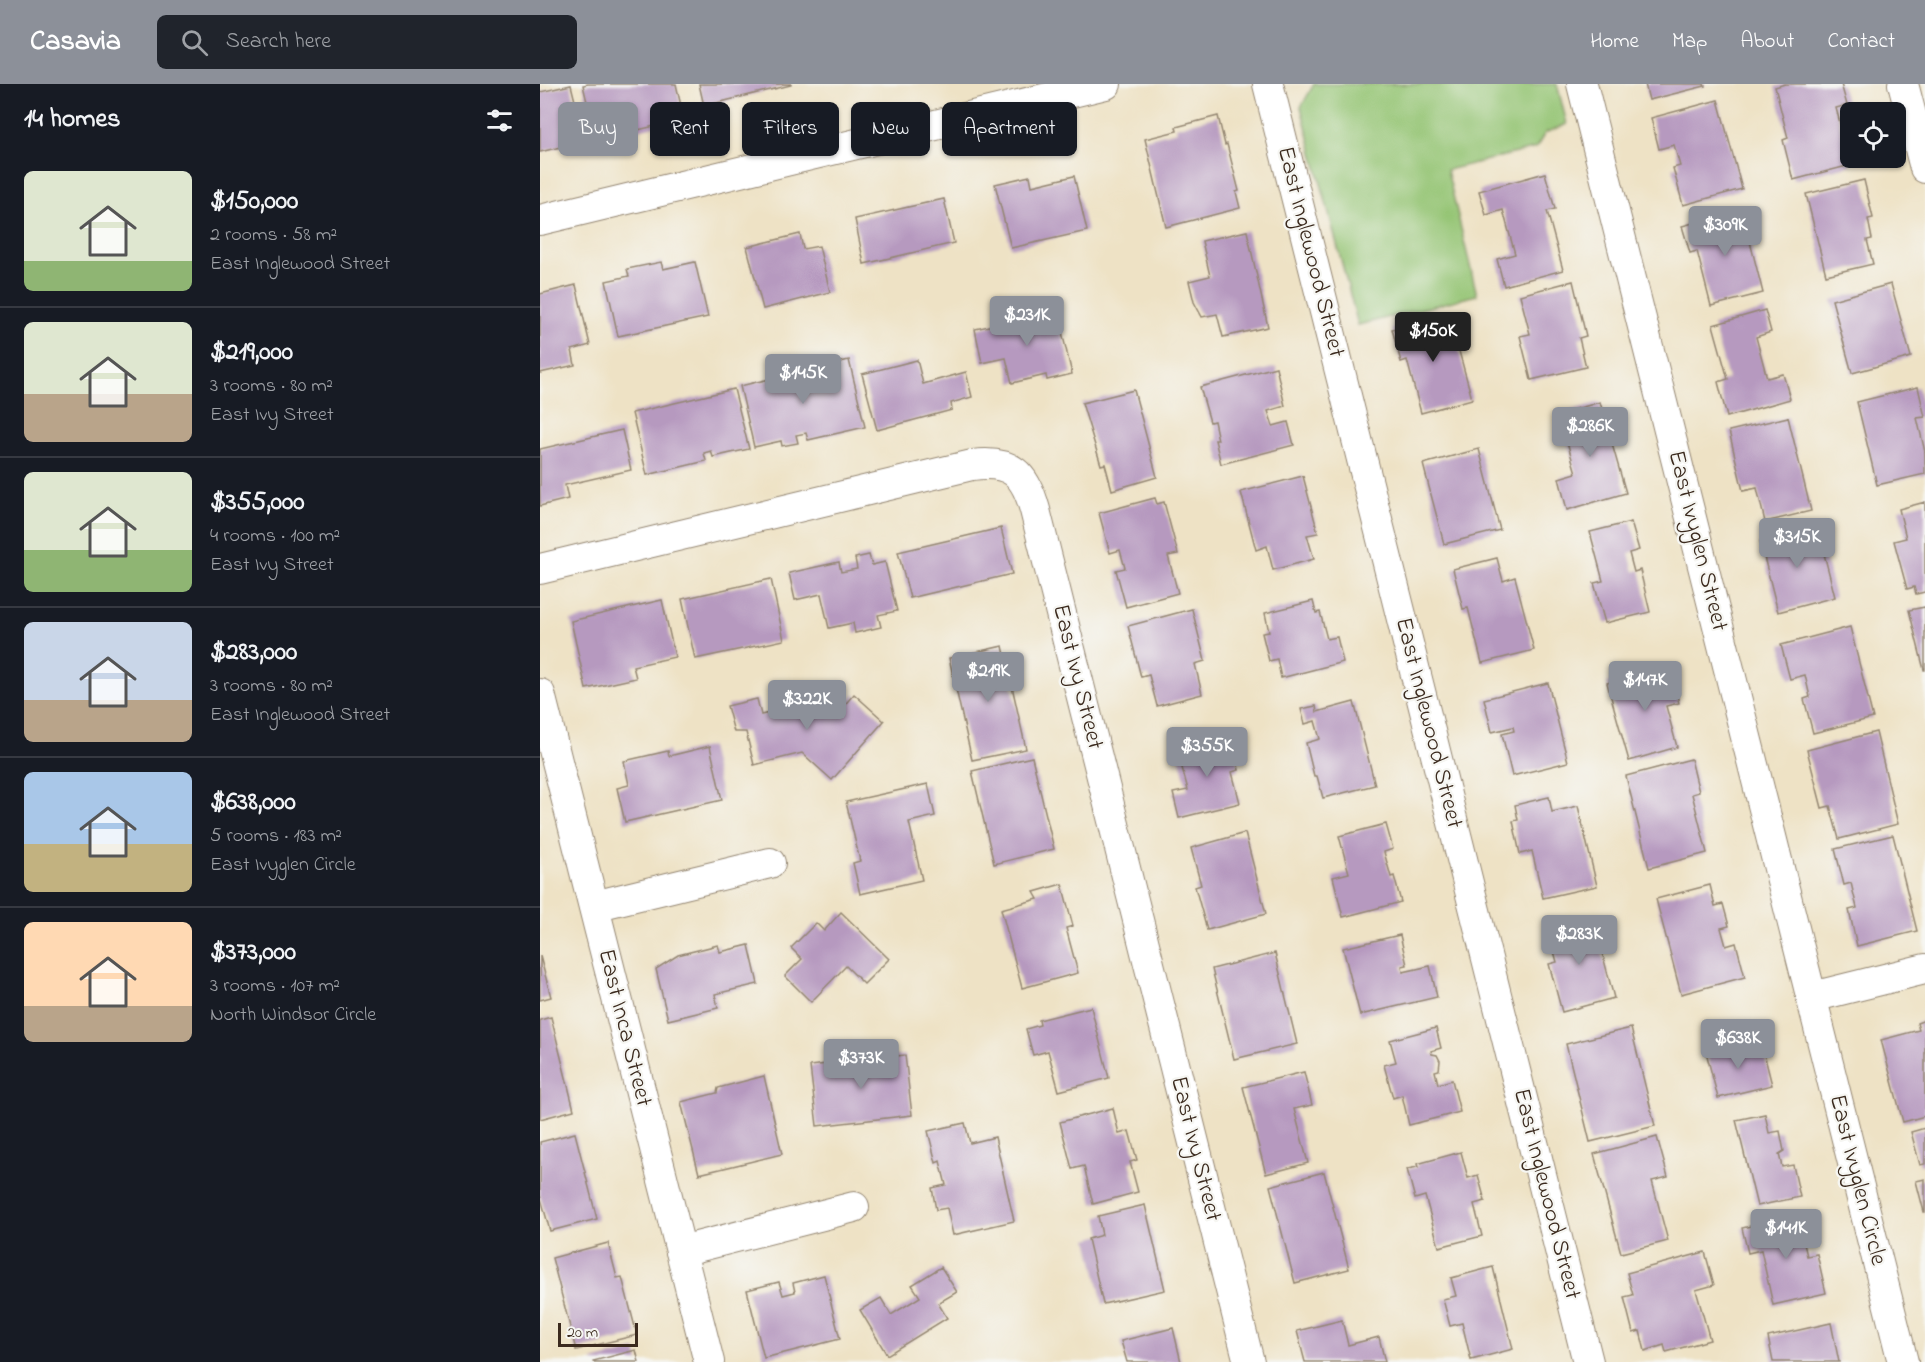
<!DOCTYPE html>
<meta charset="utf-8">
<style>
body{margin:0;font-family:"Indie Flower",sans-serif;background:#20242c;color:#f1f3f6;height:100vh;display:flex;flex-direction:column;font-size:22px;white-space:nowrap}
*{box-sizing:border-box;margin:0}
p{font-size:20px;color:#9ea1a6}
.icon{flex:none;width:33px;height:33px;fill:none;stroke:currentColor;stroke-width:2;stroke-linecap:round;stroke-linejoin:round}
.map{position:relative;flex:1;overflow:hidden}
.sheet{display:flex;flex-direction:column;background:#171b24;width:540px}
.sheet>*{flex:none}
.hud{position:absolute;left:18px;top:18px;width:570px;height:54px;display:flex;gap:12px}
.fabs{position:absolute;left:1300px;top:18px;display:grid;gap:12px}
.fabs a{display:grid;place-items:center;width:66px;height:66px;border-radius:9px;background:#171b24;box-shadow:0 2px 4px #0004;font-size:30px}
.scale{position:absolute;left:18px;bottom:15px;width:80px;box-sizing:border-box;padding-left:6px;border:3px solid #3b2a1e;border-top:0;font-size:16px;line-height:21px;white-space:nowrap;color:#3b2a1e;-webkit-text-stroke:4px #f6f6f2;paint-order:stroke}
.price{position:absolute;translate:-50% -51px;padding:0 14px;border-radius:6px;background:#8c9099;color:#fff;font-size:20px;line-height:39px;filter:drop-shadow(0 2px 3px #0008)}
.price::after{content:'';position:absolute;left:50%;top:36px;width:18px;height:14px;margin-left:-9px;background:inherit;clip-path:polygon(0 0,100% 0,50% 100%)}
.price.on{background:#222;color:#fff}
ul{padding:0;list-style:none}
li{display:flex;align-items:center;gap:18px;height:150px;padding:0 24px}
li+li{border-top:2px solid #363941}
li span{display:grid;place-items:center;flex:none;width:168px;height:120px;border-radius:9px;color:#555}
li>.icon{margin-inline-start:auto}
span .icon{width:72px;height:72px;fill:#fffc;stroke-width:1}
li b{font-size:26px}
h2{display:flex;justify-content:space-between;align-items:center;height:72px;padding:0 24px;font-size:26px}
.tag{padding:0 21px;border-radius:9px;background:#171b24;box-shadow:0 2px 4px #0004;font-size:21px;line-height:54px}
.tag.on{background:#8c9099;color:#fff}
header{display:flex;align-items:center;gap:36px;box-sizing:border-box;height:84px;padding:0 30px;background:#8c9099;color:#fff}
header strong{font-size:28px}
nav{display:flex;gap:33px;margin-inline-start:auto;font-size:21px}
.search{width:420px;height:54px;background:#20242c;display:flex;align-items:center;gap:15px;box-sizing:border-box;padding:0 21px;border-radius:9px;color:#9ea1a6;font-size:22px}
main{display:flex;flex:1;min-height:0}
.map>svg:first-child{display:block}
</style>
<header>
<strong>Casavia</strong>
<div class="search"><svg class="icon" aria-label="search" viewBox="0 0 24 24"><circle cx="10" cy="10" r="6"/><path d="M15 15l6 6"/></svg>Search here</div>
<nav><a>Home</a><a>Map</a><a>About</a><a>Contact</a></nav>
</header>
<main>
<section class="sheet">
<h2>14 homes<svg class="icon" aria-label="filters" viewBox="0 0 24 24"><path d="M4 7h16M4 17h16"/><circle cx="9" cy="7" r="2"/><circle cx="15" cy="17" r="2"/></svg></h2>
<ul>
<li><span style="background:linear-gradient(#dfe7d0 75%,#8fb573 0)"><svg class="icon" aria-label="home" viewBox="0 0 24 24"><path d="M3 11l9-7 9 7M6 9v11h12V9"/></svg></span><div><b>$150,000</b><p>2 rooms · 58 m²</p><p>East Inglewood Street</p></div></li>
<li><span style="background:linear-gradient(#dfe7d0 60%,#b9a48a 0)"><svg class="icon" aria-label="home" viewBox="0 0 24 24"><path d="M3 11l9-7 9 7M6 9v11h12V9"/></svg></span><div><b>$219,000</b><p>3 rooms · 80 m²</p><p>East Ivy Street</p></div></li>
<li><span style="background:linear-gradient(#dfe7d0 65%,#8fb573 0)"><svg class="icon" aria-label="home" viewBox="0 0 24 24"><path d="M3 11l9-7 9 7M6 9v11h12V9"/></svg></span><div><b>$355,000</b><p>4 rooms · 100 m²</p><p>East Ivy Street</p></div></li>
<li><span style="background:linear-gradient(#c9d6e8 65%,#b9a48a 0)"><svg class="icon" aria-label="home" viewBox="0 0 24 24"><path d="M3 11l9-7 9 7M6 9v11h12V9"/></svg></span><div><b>$283,000</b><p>3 rooms · 80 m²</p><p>East Inglewood Street</p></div></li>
<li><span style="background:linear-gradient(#a9c7e8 60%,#c2b280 0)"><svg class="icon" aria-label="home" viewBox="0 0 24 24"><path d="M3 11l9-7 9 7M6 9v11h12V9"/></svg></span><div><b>$638,000</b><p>5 rooms · 183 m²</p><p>East Ivyglen Circle</p></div></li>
<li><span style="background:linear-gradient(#ffd9b3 70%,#b9a48a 0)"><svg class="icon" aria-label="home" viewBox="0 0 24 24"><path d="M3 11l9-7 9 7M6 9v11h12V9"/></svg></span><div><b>$373,000</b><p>3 rooms · 107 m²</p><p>North Windsor Circle</p></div></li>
</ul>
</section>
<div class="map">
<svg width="1385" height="1278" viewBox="0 0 1385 1278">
<rect width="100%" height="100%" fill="#f6f6f2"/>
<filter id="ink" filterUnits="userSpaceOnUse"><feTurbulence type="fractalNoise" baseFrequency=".0167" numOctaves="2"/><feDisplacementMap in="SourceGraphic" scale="12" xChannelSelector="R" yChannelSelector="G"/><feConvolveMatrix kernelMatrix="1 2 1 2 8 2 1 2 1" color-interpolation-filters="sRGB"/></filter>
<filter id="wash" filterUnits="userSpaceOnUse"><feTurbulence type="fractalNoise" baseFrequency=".008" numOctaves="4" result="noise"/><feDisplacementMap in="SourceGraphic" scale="24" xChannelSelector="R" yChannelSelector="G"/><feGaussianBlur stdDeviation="1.35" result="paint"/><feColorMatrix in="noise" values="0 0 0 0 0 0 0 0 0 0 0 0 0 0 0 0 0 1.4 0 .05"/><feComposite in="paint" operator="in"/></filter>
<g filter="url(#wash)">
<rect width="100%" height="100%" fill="#eee2c5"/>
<polygon fill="#95c574" stroke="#687849" stroke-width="1.5" points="774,0 1017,0 1027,40 1005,49 996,64 907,86 937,211 818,241 761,23"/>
<g id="blocks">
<g fill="#b699bf">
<polygon points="48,0 136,0 144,35 56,56 43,1"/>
<polygon points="159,0 251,0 251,1 164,22"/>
<polygon points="1105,0 1164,0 1165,2 1109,16"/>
<polygon points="1245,0 1301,0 1307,21 1296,24 1311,81 1253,96 1243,56 1248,54 1235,3"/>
<polygon points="31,1 45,57 0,68 0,8"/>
<polygon points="1178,16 1202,105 1143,121 1133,84 1140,82 1134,61 1119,65 1111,34"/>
<polygon points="678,32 685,61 687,60 699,107 696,108 700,124 626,143 605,55 637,47 636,43"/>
<polygon points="1005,89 1015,125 1007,127 1023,186 964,202 957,175 975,170 963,126 946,131 939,107"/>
<polygon points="490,92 492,102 534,92 547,147 471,164 455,100"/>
<polygon points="1324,96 1333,134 1328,135 1332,155 1327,156 1333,180 1286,191 1266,110"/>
<polygon points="404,115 414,159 324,180 315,135"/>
<polygon points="1202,126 1223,209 1171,222 1157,167 1150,169 1142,142"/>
<polygon points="707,147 728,243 683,253 677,230 662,233 654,218 649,197 670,192 662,157"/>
<polygon points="260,150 263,165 279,162 290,208 223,225 207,163"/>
<polygon points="121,178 123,185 155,178 168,233 78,252 66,197 89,192 87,185"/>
<polygon points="1033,197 1046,252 1039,254 1046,283 991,296 980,252 990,250 980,211"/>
<polygon points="1351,200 1371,273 1312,289 1292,216"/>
<polygon points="36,201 50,261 32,266 35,281 0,289 0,210"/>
<polygon points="1225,226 1231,248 1216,253 1227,294 1243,290 1250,315 1187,333 1178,298 1188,295 1173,241"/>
<polygon points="517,227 532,290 507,296 506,291 472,299 466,274 442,279 435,245"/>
<polygon points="909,230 932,315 881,329 867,276 861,278 852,245"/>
<polygon points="309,276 325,343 268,356 266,349 256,351 258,359 242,362 241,357 214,363 200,302"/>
<polygon points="377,276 383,300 426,288 432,313 411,319 412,326 337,346 322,290"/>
<polygon points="736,283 745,322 728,327 733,342 748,338 754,361 681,380 675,356 678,356 674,337 670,338 660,303"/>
<polygon points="1378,303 1385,333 1377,334 1385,368 1385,390 1337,401 1317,318"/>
<polygon points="194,305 209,365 173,373 171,367 164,369 166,377 107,391 92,329"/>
<polygon points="594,306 617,393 572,406 565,380 561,381 542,319"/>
<polygon points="1060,318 1086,409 1027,426 1019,394 1036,389 1019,330"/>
<polygon points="1248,333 1271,427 1225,438 1217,404 1203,407 1189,347"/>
<polygon points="82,346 91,386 25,401 28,415 0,422 0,365"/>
<polygon points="939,365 960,446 904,460 883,380"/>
<polygon points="763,392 778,449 767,451 774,475 733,486 727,462 716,466 701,408"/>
<polygon points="615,414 617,420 624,418 638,470 628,472 638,509 586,523 576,486 585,484 580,466 570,469 559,429"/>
<polygon points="1385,418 1385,508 1376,510 1374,503 1367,505 1354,457 1366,454 1359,425"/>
<polygon points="1091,438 1099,466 1089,469 1094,488 1100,486 1110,528 1065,539 1054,499 1063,497 1050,448"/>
<polygon points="1277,442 1295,513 1238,528 1220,457"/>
<polygon points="461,444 472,490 370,514 358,468"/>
<polygon points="329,471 332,481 345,478 357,527 338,531 341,543 315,549 313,539 289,544 281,510 255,516 249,489 299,478 301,488 317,485 315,474"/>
<polygon points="957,474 963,497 975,493 994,566 942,579 928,524 923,525 913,485"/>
<polygon points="231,495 244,556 155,575 142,515"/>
<polygon points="122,516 135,573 93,582 96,594 46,605 31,537"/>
<polygon points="773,517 776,529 780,528 787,555 797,553 803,578 741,594 737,575 729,577 722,549 729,548 725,529"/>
<polygon points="1385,523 1385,586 1384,586 1369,526"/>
<polygon points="652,525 665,577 655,580 662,610 617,622 609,591 601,593 588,542"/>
<polygon points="1310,543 1333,634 1273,649 1264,615 1270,613 1265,591 1250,595 1241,561"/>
<polygon points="463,562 486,665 432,676 409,574"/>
<polygon points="1129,582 1139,619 1126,622 1137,663 1089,677 1067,599"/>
<polygon points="1008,599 1028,678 972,692 962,650 974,647 973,643 952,648 944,615"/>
<polygon points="314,610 344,637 292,696 262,669 214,681 206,648 194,648 187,622 217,615 221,631 290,613 302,624"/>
<polygon points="814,618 835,701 783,714 777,692 774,692 766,659 780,655 775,637 765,640 761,625 776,622 777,628"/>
<polygon points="1336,648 1358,740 1299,755 1290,722 1282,724 1267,666"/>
<polygon points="683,653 687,665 694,663 699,686 692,688 700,719 639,734 633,709 648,706 637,665"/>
<polygon points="170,662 182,716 85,738 77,704 89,701 84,677 128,667 129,672"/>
<polygon points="492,673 514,765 454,780 432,687"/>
<polygon points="1151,675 1159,708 1152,710 1167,769 1109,784 1086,692"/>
<polygon points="388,700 395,732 369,738 382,796 320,810 313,779 320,777 306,718"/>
<polygon points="1009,713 1012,728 1038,722 1057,802 1003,814 992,767 980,770 973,737 978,736 975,721"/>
<polygon points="846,740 853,765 844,768 851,793 854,792 861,818 803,833 793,793 809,789 799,752"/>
<polygon points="705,749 726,830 667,846 655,803 661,801 651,764"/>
<polygon points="1353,751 1377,847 1317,862 1309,826 1317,824 1311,799 1304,801 1295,765"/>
<polygon points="522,800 533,842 526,844 538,889 482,904 461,825 498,815 494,808"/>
<polygon points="1170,801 1175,822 1183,820 1189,842 1181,844 1186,862 1196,859 1205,893 1141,910 1116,815"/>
<polygon points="301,828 349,875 324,900 306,882 271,918 245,892 262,875 251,864 276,839 284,847"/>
<polygon points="1053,834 1074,914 1022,928 1009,880 1017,878 1008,846"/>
<polygon points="860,851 867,881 862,882 863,888 890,882 897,913 820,931 803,864"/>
<polygon points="178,861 180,868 209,861 218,900 175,910 178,924 128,936 116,885 138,871"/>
<polygon points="735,869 757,960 694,975 672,885"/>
<polygon points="0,872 11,913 0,916"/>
<polygon points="551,923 569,994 519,1007 508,967 493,971 486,945 500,941 499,936"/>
<polygon points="11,933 34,1026 0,1035 0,936"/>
<polygon points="1385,936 1385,1032 1363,1038 1341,956 1379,946 1377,939"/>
<polygon points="896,944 901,964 891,967 892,970 897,971 900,977 899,986 895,987 898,1000 912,996 920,1028 869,1041 862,1011 853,1014 844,981 856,978 850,956"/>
<polygon points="1091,944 1115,1042 1050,1058 1026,960"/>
<polygon points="1200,959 1202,967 1222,962 1232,1001 1178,1014 1166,968"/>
<polygon points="365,971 372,1031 277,1042 270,982"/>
<polygon points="764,988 772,1021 754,1025 768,1079 726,1090 703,1003"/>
<polygon points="224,992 242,1070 159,1090 141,1018 177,1009 178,1004"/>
<polygon points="573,1024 579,1050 589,1047 597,1076 590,1078 598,1108 553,1120 544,1082 532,1085 520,1038"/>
<polygon points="1225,1030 1229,1049 1240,1047 1244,1067 1239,1070 1242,1083 1253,1081 1260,1113 1217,1122 1196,1036"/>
<polygon points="425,1039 430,1059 455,1053 474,1137 413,1151 407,1124 396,1126 392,1104 406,1101 400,1077 396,1079 388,1047"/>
<polygon points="1385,1044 1385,1080 1380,1081 1371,1048"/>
<polygon points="35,1049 57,1135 10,1147 0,1111 0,1058"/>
<polygon points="1117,1053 1128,1093 1112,1097 1128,1157 1081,1169 1054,1070"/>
<polygon points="921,1068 928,1094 938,1091 945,1117 934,1120 942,1152 899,1163 885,1112 875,1115 867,1085 878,1083 877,1080"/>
<polygon points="784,1088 809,1185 755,1199 730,1102"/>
<polygon points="1385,1095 1385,1128 1384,1128 1376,1097"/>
<polygon points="605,1121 625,1206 563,1220 548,1155 562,1151 558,1132"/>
<polygon points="1257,1131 1267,1172 1277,1170 1286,1209 1233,1221 1221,1166 1208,1169 1202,1144"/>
<polygon points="68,1159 77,1194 82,1193 97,1251 36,1266 12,1174"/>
<polygon points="1165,1168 1174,1201 1156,1206 1170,1256 1126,1268 1124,1261 1105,1267 1100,1247 1093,1249 1084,1213 1093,1211 1087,1189"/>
<polygon points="401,1183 417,1208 398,1219 407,1234 347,1271 320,1226 341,1214 351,1231 380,1213 372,1201"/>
<polygon points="953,1183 973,1265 931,1276 922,1239 910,1242 903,1215 916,1212 911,1194"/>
<polygon points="284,1191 300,1255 224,1274 207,1206 239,1198 243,1211 255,1208 253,1199"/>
<polygon points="802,1236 808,1261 839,1253 845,1278 765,1278 757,1247"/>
<polygon points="1291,1239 1299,1278 1233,1278 1228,1253"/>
<polygon points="633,1244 641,1278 587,1278 581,1257"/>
<polygon points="96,1266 99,1278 53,1278 53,1277"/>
</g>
</g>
</g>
<g filter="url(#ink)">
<use href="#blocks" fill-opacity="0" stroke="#948672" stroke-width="1.5"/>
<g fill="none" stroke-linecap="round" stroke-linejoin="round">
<g stroke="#948672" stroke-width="32">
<g id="minor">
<polyline points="728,0 1048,1278"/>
<polyline points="1042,0 1363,1278"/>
<polyline points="1363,0 1385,84"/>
<polyline points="0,136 566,0"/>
<path d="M0,485l432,-104c39,-5 53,8 63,45l214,852"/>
<polyline points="0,610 169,1278"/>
<polyline points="54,822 230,779"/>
<polyline points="1272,913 1385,885"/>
<polyline points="141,1167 314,1123"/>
</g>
</g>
<use href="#minor" stroke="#fff" stroke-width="30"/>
</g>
</g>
<g text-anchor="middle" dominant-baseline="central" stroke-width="4.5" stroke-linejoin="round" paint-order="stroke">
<g font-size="24" fill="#3b2a1e" stroke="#f6f6f2">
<text transform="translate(770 168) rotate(76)">East Inglewood Street</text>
<text transform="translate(1157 457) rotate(76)">East Ivyglen Street</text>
<text transform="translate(537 593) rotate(76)">East Ivy Street</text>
<text transform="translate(888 639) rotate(76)">East Inglewood Street</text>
<text transform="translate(84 944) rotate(76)">East Inca Street</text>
<text transform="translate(655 1065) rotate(76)">East Ivy Street</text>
<text transform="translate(1317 1096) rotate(76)">East Ivyglen Circle</text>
<text transform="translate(1006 1110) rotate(76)">East Inglewood Street</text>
</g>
</g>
</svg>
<div class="fabs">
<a><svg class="icon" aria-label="locate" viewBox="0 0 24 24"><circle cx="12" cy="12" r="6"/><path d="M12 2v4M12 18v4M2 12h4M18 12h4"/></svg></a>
</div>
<div class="scale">20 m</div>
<b class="price" style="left:1185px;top:173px">$309K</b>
<b class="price" style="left:487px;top:263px">$231K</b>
<b class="price on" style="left:893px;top:279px">$150K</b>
<b class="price" style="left:263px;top:321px">$145K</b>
<b class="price" style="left:1050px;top:374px">$286K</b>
<b class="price" style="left:1257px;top:485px">$315K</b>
<b class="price" style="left:448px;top:619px">$219K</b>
<b class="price" style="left:1105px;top:628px">$147K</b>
<b class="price" style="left:267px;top:647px">$322K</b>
<b class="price" style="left:667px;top:694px">$355K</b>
<b class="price" style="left:1039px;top:882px">$283K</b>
<b class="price" style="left:1198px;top:986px">$638K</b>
<b class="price" style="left:321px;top:1006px">$373K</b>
<b class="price" style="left:1246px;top:1176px">$141K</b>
<div class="hud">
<a class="tag on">Buy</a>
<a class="tag">Rent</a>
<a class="tag">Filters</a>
<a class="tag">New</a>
<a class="tag">Apartment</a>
</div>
</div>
</main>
